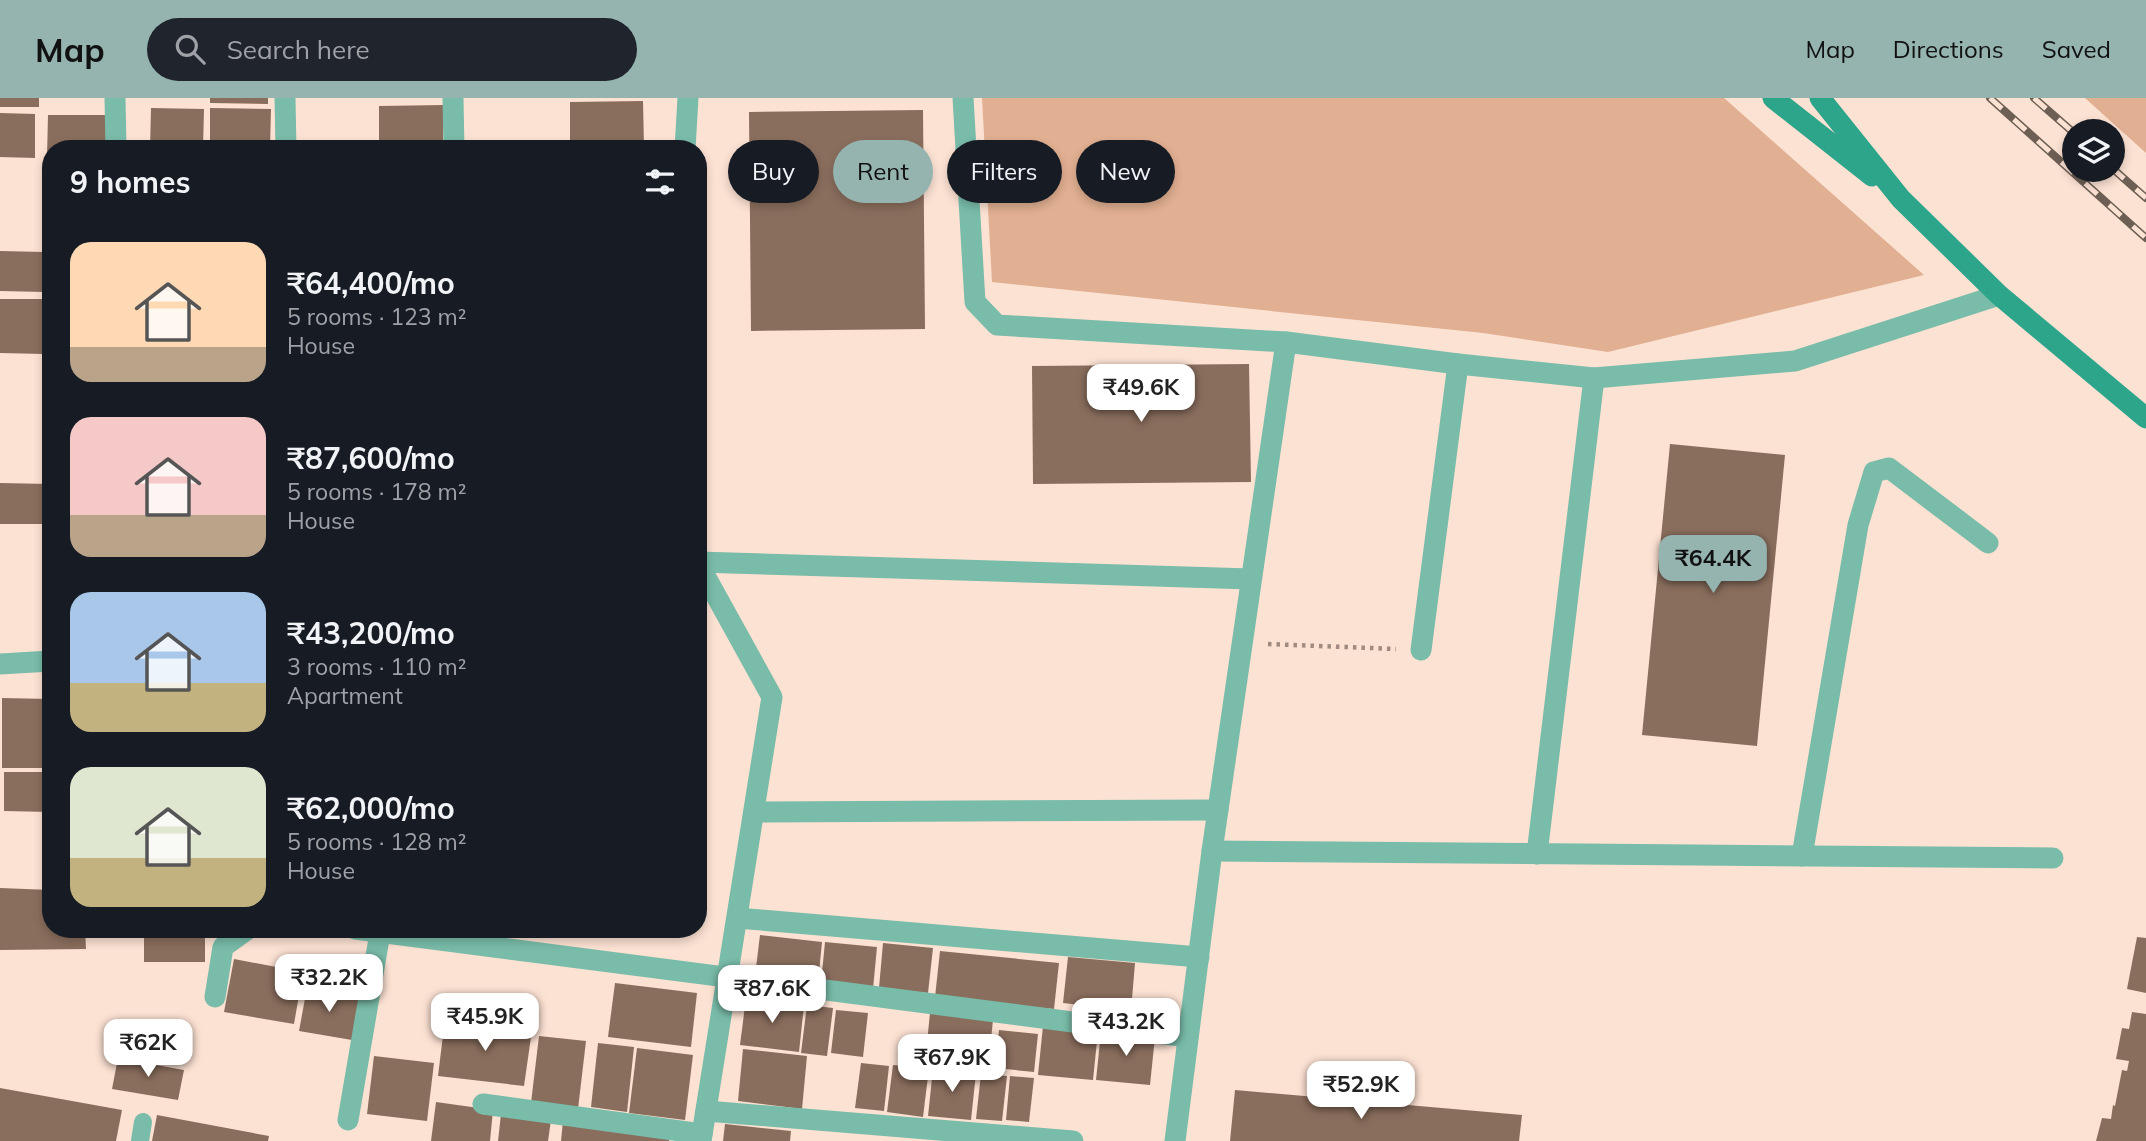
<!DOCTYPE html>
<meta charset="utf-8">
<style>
body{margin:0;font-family:Mulish,sans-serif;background:#20242c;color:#f1f3f6;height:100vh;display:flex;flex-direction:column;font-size:26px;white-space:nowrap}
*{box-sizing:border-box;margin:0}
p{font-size:23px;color:#9ea1a6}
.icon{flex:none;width:38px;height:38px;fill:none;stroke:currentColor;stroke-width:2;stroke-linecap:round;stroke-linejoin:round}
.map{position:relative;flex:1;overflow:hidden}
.drawer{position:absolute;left:42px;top:42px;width:665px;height:798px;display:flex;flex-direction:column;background:#171b24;border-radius:28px;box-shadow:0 4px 10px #0003}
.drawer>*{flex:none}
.top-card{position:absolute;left:728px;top:42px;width:665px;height:63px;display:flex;gap:14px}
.buttons{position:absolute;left:2062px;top:21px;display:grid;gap:14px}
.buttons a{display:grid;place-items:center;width:63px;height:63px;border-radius:50%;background:#171b24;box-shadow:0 4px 10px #0003;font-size:35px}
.price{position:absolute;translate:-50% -60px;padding:0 16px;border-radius:14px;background:#fff;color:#222;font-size:23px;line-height:46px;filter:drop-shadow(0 2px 4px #0008)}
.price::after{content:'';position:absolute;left:50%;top:42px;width:21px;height:16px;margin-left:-10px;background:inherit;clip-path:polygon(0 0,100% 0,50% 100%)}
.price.selected{background:#95b4af;color:#111}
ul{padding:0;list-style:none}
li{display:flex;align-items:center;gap:21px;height:175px;padding:0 28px}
li span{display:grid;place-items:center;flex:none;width:196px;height:140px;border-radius:21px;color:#555}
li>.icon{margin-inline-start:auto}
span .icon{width:84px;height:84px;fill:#fffc;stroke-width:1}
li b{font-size:30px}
h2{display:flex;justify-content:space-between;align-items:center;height:84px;padding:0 28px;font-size:30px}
.chip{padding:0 24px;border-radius:32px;background:#171b24;box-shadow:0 4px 10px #0003;font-size:24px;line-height:63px}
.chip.selected{background:#95b4af;color:#111}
header{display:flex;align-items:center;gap:42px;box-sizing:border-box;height:98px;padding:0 35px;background:#95b4af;color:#111}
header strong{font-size:33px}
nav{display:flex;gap:38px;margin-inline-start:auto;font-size:24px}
.search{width:490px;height:63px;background:#20242c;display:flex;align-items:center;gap:18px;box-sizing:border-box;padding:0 24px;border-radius:38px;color:#9ea1a6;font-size:26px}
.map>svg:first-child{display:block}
</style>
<header>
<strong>Map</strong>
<div class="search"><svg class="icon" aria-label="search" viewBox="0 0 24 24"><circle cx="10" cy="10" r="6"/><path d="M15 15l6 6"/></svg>Search here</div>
<nav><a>Map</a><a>Directions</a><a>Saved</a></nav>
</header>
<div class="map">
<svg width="2146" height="1043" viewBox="0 0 2146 1043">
<rect width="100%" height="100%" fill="#fce2d3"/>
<g fill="#e1af91">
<polygon points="982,0 1724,0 1924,177 1608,254 1483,235 992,184"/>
<polygon points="2085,0 2146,0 2146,55"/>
</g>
<g fill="#8a6e5d">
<rect x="0" y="0" width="39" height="9"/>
<polygon points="210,0 268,0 268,6 210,5"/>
<polygon points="643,3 644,49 570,50 570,4"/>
<polygon points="443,7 443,49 379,50 379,8"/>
<polygon points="151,10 204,11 203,51 150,51"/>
<polygon points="210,10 271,11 270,51 210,51"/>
<polygon points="923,12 925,231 751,233 749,14"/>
<polygon points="0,15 35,16 35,60 0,59"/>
<polygon points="48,17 108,17 108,51 51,51 51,59 47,59"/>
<polygon points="47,64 51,64 51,102 46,102"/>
<polygon points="47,109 51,109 51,153 46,153"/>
<polygon points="0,153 44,154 44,194 0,193"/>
<polygon points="0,201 43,201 43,256 0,255"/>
<rect x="47" y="252" width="4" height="44"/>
<polygon points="1249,266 1251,384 1033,386 1032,268"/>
<polygon points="1670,346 1785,357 1757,648 1642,637"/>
<polygon points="0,385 49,386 48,426 0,426"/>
<polygon points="2,600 51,601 51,670 2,670"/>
<polygon points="4,674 51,674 51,714 4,713"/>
<polygon points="0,790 51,792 51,831 85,831 86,851 0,852"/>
<rect x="144" y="831" width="61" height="33"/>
<polygon points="760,837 822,844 818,885 755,878"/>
<polygon points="2137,839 2146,840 2146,895 2127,891"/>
<polygon points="825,844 877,849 873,891 821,885"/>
<polygon points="883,845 933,850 928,895 879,890"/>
<polygon points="940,853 1059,865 1054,911 935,899"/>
<polygon points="1068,859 1135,865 1131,913 1063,905"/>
<polygon points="234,861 303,874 294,926 224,914"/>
<polygon points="615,885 697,895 691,949 608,939"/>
<polygon points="307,890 360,900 352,942 299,933"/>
<polygon points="746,900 804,907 799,954 740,947"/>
<polygon points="807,907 833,910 827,958 801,955"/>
<polygon points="836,912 868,915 863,959 831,955"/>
<polygon points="2132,914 2146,916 2146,1043 2096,1043 2102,1020 2111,1021 2113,1007 2115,1008 2122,972 2127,973 2129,963 2116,961 2122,930 2129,931"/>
<polygon points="930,915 993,922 988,970 925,964"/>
<polygon points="445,921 532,932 524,988 438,978"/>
<polygon points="1043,928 1098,933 1093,982 1038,977"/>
<polygon points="999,932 1038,936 1034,974 995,970"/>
<polygon points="1101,934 1155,939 1150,987 1096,982"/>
<polygon points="539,938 586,943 578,1011 531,1005"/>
<polygon points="598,945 634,949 627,1014 591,1009"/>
<polygon points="637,950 693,957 685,1022 629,1015"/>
<polygon points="743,951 807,958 802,1011 738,1003"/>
<polygon points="374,958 434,965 427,1023 367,1016"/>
<polygon points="118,960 184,972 178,1002 112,991"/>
<polygon points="861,965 889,968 884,1013 855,1010"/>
<polygon points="893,967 929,970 923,1019 887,1014"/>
<polygon points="933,971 976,975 971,1022 928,1018"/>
<polygon points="981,976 1007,978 1002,1023 976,1021"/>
<polygon points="1010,978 1034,980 1029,1024 1006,1022"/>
<polygon points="0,990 122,1012 116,1043 0,1043"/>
<polygon points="1235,992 1522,1017 1519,1043 1230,1043"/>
<polygon points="436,1004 493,1012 490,1043 431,1043"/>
<polygon points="501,1016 551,1022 548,1043 498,1043"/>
<polygon points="157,1017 269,1038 268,1043 152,1043"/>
<polygon points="563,1023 670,1037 669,1043 561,1043"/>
<polygon points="725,1026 791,1033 790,1043 723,1043"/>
</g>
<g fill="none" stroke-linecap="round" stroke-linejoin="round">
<polyline stroke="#9f8b80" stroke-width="4.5" stroke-dasharray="3.5 5" stroke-linecap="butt" points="1268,546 1396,551"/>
<polyline stroke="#79bca9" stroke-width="18" points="140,1043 143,1024"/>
<g stroke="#79bca9" stroke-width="21">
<polyline points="115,0 116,51"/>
<polyline points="285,0 286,51"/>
<polyline points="453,0 454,51"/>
<polyline points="963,0 975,204 997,227 1286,244"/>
<polyline points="685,51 688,0"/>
<polyline points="698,464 1251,481"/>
<polyline points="698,465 772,599 701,1043"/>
<polyline points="1421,552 1458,266"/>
<polyline points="0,566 51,563"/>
<polyline points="754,714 1218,712"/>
<polyline points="1212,753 2053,760"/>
<polyline points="1537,756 1594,280"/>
<polyline points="1802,758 1858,427 1874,374 1889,370 1988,445"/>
<polyline points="737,820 1199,859"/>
<polyline points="355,831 1188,939"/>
<polyline points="215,899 223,849 248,831"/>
<polyline points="483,1006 702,1036"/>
<polyline points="706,1013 1073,1043"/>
<polyline points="348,1022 380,835"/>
<polyline points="1175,1043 1212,753 1286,244 1458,266 1594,280 1795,263 1999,197"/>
</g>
<g stroke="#2da58b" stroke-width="21">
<polyline points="1773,0 1872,78"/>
<polyline points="1820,0 1901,101 1999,197 2146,320"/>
</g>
<g stroke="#6e5f55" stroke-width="8">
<g id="rail">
<polyline points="1990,0 2146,140"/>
<polyline points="2034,0 2074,35"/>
<polyline points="2112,70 2146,100"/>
</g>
</g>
<use href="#rail" stroke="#fce2d3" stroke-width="5" stroke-dasharray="16" stroke-linecap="butt"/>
</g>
</svg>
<div class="buttons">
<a><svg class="icon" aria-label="layers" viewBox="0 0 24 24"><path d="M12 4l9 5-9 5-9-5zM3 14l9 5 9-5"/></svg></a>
</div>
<b class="price" style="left:1141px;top:326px">₹49.6K</b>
<b class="price selected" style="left:1713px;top:497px">₹64.4K</b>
<b class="price" style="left:329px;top:916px">₹32.2K</b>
<b class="price" style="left:772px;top:927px">₹87.6K</b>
<b class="price" style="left:485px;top:955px">₹45.9K</b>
<b class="price" style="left:1126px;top:960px">₹43.2K</b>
<b class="price" style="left:148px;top:981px">₹62K</b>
<b class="price" style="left:952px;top:996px">₹67.9K</b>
<b class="price" style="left:1361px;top:1023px">₹52.9K</b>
<div class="top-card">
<a class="chip">Buy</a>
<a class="chip selected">Rent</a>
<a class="chip">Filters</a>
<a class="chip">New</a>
</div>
<section class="drawer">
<h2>9 homes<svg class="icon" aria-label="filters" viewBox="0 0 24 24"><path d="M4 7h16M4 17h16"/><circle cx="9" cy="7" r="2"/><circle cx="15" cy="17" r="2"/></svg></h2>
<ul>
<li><span style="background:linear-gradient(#ffd9b3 75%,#b9a48a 0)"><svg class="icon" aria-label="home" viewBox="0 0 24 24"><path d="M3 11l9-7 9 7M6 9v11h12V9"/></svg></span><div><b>₹64,400/mo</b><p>5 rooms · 123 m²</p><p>House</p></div></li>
<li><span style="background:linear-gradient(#f6c9c9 70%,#b9a48a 0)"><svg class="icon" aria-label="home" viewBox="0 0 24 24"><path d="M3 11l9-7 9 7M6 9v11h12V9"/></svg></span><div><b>₹87,600/mo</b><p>5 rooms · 178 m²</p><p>House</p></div></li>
<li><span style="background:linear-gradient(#a9c7e8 65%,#c2b280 0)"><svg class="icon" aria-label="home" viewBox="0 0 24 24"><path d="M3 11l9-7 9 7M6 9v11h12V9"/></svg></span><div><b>₹43,200/mo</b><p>3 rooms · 110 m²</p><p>Apartment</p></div></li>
<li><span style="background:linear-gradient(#dfe7d0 65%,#c2b280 0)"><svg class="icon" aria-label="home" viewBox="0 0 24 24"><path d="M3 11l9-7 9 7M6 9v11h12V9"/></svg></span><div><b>₹62,000/mo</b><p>5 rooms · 128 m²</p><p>House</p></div></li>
</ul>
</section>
</div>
